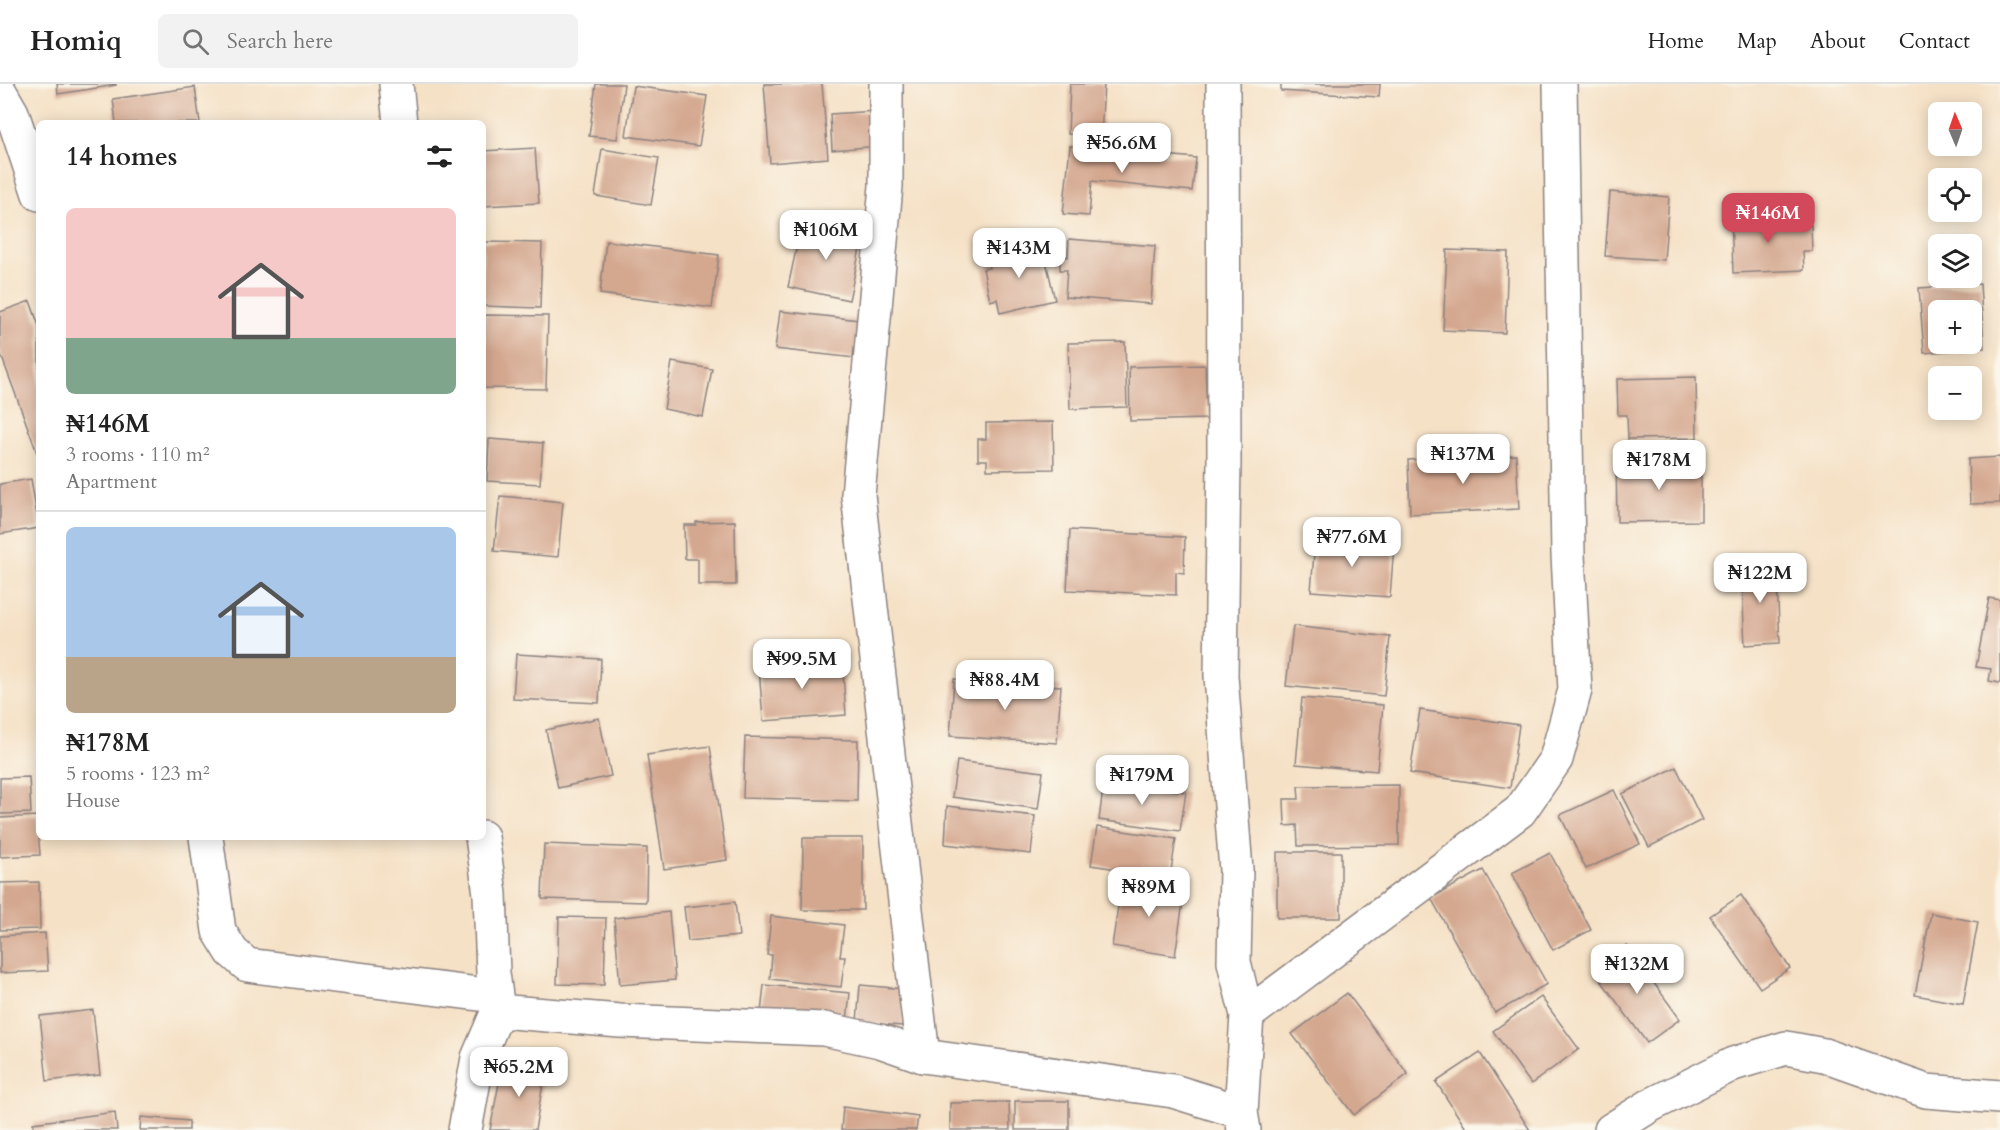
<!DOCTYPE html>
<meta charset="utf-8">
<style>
body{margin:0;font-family:Cardo,serif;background:#f2f2f2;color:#222;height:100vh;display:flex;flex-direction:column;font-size:22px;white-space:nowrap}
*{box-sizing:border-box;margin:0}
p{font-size:20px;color:#767676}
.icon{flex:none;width:33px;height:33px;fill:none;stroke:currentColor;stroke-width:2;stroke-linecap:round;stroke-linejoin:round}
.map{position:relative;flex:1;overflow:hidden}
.side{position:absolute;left:36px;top:36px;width:450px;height:720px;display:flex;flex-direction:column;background:#fff;border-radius:9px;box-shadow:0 3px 15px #0003}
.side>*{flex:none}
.needle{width:39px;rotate:358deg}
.tools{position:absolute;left:1928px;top:18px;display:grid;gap:12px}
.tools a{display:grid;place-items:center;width:54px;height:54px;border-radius:9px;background:#fff;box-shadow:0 3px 15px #0003;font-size:30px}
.price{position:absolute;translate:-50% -51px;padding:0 14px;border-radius:12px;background:#fff;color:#222;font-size:20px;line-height:39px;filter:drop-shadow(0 2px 3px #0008)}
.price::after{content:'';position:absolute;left:50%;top:36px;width:18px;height:14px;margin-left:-9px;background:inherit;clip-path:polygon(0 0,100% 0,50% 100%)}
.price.selected{background:#d1495b;color:#fff}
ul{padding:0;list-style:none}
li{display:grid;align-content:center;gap:12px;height:318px;padding:0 30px}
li+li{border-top:2px solid #e0e0e0}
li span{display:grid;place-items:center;height:186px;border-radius:9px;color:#555}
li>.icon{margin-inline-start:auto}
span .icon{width:108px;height:108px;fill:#fffc;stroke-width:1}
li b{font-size:26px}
h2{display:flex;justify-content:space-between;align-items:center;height:72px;padding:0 30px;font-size:26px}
header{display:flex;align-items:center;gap:36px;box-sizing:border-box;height:84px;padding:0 30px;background:#fff;border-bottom:2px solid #e0e0e0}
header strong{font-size:28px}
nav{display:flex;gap:33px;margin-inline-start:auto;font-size:21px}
.search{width:420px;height:54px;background:#f2f2f2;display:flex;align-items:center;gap:15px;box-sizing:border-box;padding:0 21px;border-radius:9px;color:#767676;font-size:22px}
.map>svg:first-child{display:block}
</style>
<header>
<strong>Homiq</strong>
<div class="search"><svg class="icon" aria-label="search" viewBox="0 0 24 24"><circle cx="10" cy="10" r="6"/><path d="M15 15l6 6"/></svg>Search here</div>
<nav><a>Home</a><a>Map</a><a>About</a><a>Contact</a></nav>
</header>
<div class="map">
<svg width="2000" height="1046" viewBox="0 0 2000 1046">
<rect width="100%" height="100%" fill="#fbf7ec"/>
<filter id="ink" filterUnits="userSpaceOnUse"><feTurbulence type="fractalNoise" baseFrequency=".0167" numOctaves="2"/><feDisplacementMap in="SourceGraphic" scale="12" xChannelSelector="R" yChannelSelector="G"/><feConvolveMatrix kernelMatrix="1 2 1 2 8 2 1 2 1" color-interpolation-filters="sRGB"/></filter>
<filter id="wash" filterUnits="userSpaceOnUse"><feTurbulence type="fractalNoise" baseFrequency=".008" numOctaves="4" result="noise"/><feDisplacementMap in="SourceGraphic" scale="24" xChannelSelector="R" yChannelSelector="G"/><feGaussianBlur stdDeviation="1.35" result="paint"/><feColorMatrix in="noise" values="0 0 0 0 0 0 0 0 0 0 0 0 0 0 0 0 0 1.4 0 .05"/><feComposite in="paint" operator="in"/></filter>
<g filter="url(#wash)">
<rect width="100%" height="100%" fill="#f5e1c6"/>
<g id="blocks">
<g fill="#d4a78f" fill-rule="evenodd">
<polygon points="57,0 116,0 116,1 58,10"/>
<polygon points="596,0 624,0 617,55 589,52"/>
<polygon points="764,0 822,0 828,74 770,79"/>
<polygon points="1070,0 1104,0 1101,52 1068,50"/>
<polygon points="1281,0 1380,0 1379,13 1281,7"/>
<polygon points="633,2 707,12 699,62 626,52"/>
<polygon points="195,3 200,39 116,39 113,15"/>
<polygon points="877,27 879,62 832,66 830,30"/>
<polygon points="1070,62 1196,74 1192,107 1092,97 1089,132 1063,130"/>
<polygon points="535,64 539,119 483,122 483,67"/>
<polygon points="602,65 659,74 651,121 595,112"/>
<polygon points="1610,108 1669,113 1664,176 1605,172"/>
<polygon points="1776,128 1776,143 1811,141 1812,167 1803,167 1804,186 1733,189 1731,130"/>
<polygon points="802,138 863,151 849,216 788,203"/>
<polygon points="1069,155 1155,162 1151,220 1065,213 1067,186 1060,186 1060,172 1068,173"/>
<polygon points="606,157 719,171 712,224 600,210"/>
<polygon points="483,158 542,159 540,224 483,222"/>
<polygon points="1042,160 1055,216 1000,229 997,215 990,217 983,185 989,184 987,173"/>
<polygon points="1447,166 1508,168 1505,249 1443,246"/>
<path d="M1980,200l4,64 -60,5 -5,-65zM1938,226h33v34h-33z"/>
<polygon points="30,217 39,242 39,374 0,268 0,228"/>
<polygon points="780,227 859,236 855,274 775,265"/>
<polygon points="485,231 548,232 546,305 483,304"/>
<polygon points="1125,258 1127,323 1070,325 1068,259"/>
<polygon points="672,278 712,285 703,333 664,325"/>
<polygon points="1205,281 1207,335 1130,337 1129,283"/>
<polygon points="1696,293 1697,354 1628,355 1627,331 1618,331 1617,295"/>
<polygon points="1053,338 1054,385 987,386 987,376 978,376 978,355 986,355 986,339"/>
<polygon points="489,355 543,359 540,400 487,397"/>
<polygon points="1516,371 1519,425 1410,430 1408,376"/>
<polygon points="2000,373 2000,419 1970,420 1968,375"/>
<polygon points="1616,377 1701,378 1701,437 1617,438"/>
<polygon points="31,395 39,444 0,450 0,400"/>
<polygon points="500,412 563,418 558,473 494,467"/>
<polygon points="735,437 736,501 698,501 698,475 685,475 684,441 696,441 696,438"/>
<polygon points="1070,446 1185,453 1184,489 1176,488 1176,511 1067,506"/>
<polygon points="1315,456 1394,462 1390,513 1311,507"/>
<polygon points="1776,479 1780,559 1745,561 1741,481"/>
<polygon points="1989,514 2000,516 2000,599 1989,597 1991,585 1976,583"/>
<polygon points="1293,542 1390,553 1384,612 1286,602"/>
<polygon points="516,570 601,575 599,619 513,615"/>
<polygon points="791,570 792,580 842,576 846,631 763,637 759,583 774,582 773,572"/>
<polygon points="954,595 1061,602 1057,659 950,652"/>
<polygon points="1302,614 1383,621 1377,687 1296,680"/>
<polygon points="1420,626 1519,641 1510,704 1410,689"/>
<polygon points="599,634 611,692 558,704 546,646"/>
<polygon points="745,653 858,656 857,717 743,714"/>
<polygon points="710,662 727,776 664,785 647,671"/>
<polygon points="957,677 1043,688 1038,725 952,713"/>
<polygon points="1676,683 1702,736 1649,763 1622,710"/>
<polygon points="29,693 31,729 0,730 0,694"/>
<polygon points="1104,697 1186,708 1180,747 1099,736"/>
<polygon points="1399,701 1399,761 1298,762 1297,741 1285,742 1284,715 1299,715 1298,702"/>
<polygon points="1614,706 1640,760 1586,785 1560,731"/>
<polygon points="947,722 1035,732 1031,770 945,760"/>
<polygon points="37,732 40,771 0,773 0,734"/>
<polygon points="1097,743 1176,755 1170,793 1091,781"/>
<polygon points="803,754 863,754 863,826 802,826"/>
<polygon points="544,760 647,764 646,818 542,815"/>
<rect x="1277" y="768" width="64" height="66"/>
<polygon points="1550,769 1591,846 1553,866 1512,789"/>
<polygon points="1483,786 1547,900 1495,929 1431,814"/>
<polygon points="1122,796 1185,805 1175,872 1112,862"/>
<polygon points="39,798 40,845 0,846 0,799"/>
<polygon points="1741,811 1790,884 1760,904 1710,832"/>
<polygon points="735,818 739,852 688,857 684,823"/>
<polygon points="669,828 675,896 620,901 614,834"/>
<polygon points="1931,829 1978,838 1963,920 1915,911"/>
<polygon points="771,832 844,841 840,873 845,873 841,903 770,895 772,871 767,871"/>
<polygon points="559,833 606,834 604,901 557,900"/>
<polygon points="45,849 48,887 0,889 0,852"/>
<polygon points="1627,862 1680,935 1647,959 1594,887"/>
<polygon points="764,901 850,909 847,937 761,929"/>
<polygon points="860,901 905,905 902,942 857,938"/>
<polygon points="1347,909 1408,990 1354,1031 1292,950"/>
<polygon points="1541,913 1579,965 1531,1000 1493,947"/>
<polygon points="93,926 100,991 47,997 40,932"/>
<polygon points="1480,969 1530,1046 1467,1046 1436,998"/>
<polygon points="520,977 546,982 535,1046 490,1046 502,983 518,986"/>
<rect x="1015" y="1017" width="54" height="29"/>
<polygon points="1009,1018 1010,1046 950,1046 950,1019"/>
<polygon points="843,1023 918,1033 916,1046 841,1046"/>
<polygon points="115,1028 117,1046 34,1046 33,1039"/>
<polygon points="141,1033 189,1037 189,1046 140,1046"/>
</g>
</g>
</g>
<g filter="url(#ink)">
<use href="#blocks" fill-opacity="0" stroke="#8c8280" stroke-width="1.5"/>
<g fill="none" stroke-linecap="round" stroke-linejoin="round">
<g stroke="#8c8280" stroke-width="36">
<g id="minor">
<polyline points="396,0 400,39"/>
<polyline points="886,0 886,102 858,411 923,972"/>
<polyline points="1223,0 1224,376 1221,592 1236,786 1234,878 1247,931 1241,1028 1244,1046"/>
<polyline points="0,8 12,29 39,110"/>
<polyline points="206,753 219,847 232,868 247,881 495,912"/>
<polyline points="498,927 620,937 824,945 880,957 923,972 1173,1007 1241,1028"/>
<polyline points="1247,931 1520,727 1556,675 1575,606 1568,471 1560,0"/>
<polyline points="465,1046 478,974 498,927 493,889 490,810 482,753"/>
<polyline points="1611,1046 1651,1021 1733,980 1786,964 1824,971 1926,1007 2000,1013"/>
</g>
</g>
<use href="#minor" stroke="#fff" stroke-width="33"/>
</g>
</g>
</svg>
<div class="tools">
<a><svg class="needle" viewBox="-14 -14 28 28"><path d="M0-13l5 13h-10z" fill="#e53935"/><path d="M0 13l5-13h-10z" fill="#767676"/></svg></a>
<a><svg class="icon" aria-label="locate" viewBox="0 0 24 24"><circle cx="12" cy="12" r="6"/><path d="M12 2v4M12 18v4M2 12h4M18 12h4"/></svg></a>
<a><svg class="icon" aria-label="layers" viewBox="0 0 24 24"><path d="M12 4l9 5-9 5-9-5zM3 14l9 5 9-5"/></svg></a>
<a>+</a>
<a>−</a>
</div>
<b class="price" style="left:1122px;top:90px">₦56.6M</b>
<b class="price selected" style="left:1768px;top:160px">₦146M</b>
<b class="price" style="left:826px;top:177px">₦106M</b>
<b class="price" style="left:1019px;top:195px">₦143M</b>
<b class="price" style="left:1463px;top:401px">₦137M</b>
<b class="price" style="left:1659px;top:407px">₦178M</b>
<b class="price" style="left:1352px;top:484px">₦77.6M</b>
<b class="price" style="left:1760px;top:520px">₦122M</b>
<b class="price" style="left:802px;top:606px">₦99.5M</b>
<b class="price" style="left:1005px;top:627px">₦88.4M</b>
<b class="price" style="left:1142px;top:722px">₦179M</b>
<b class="price" style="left:1149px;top:834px">₦89M</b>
<b class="price" style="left:1637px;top:911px">₦132M</b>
<b class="price" style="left:519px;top:1014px">₦65.2M</b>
<section class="side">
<h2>14 homes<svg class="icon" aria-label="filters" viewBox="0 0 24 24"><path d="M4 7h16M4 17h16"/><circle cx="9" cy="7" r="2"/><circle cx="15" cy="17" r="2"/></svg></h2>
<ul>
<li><span style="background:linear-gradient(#f6c9c9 70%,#7fa58c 0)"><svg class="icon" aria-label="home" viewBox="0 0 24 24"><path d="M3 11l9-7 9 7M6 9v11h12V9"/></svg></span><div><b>₦146M</b><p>3 rooms · 110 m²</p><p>Apartment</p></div></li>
<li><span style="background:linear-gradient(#a9c7e8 70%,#b9a48a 0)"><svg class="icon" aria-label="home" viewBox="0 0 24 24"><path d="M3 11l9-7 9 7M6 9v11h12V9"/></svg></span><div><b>₦178M</b><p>5 rooms · 123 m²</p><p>House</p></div></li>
</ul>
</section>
</div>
